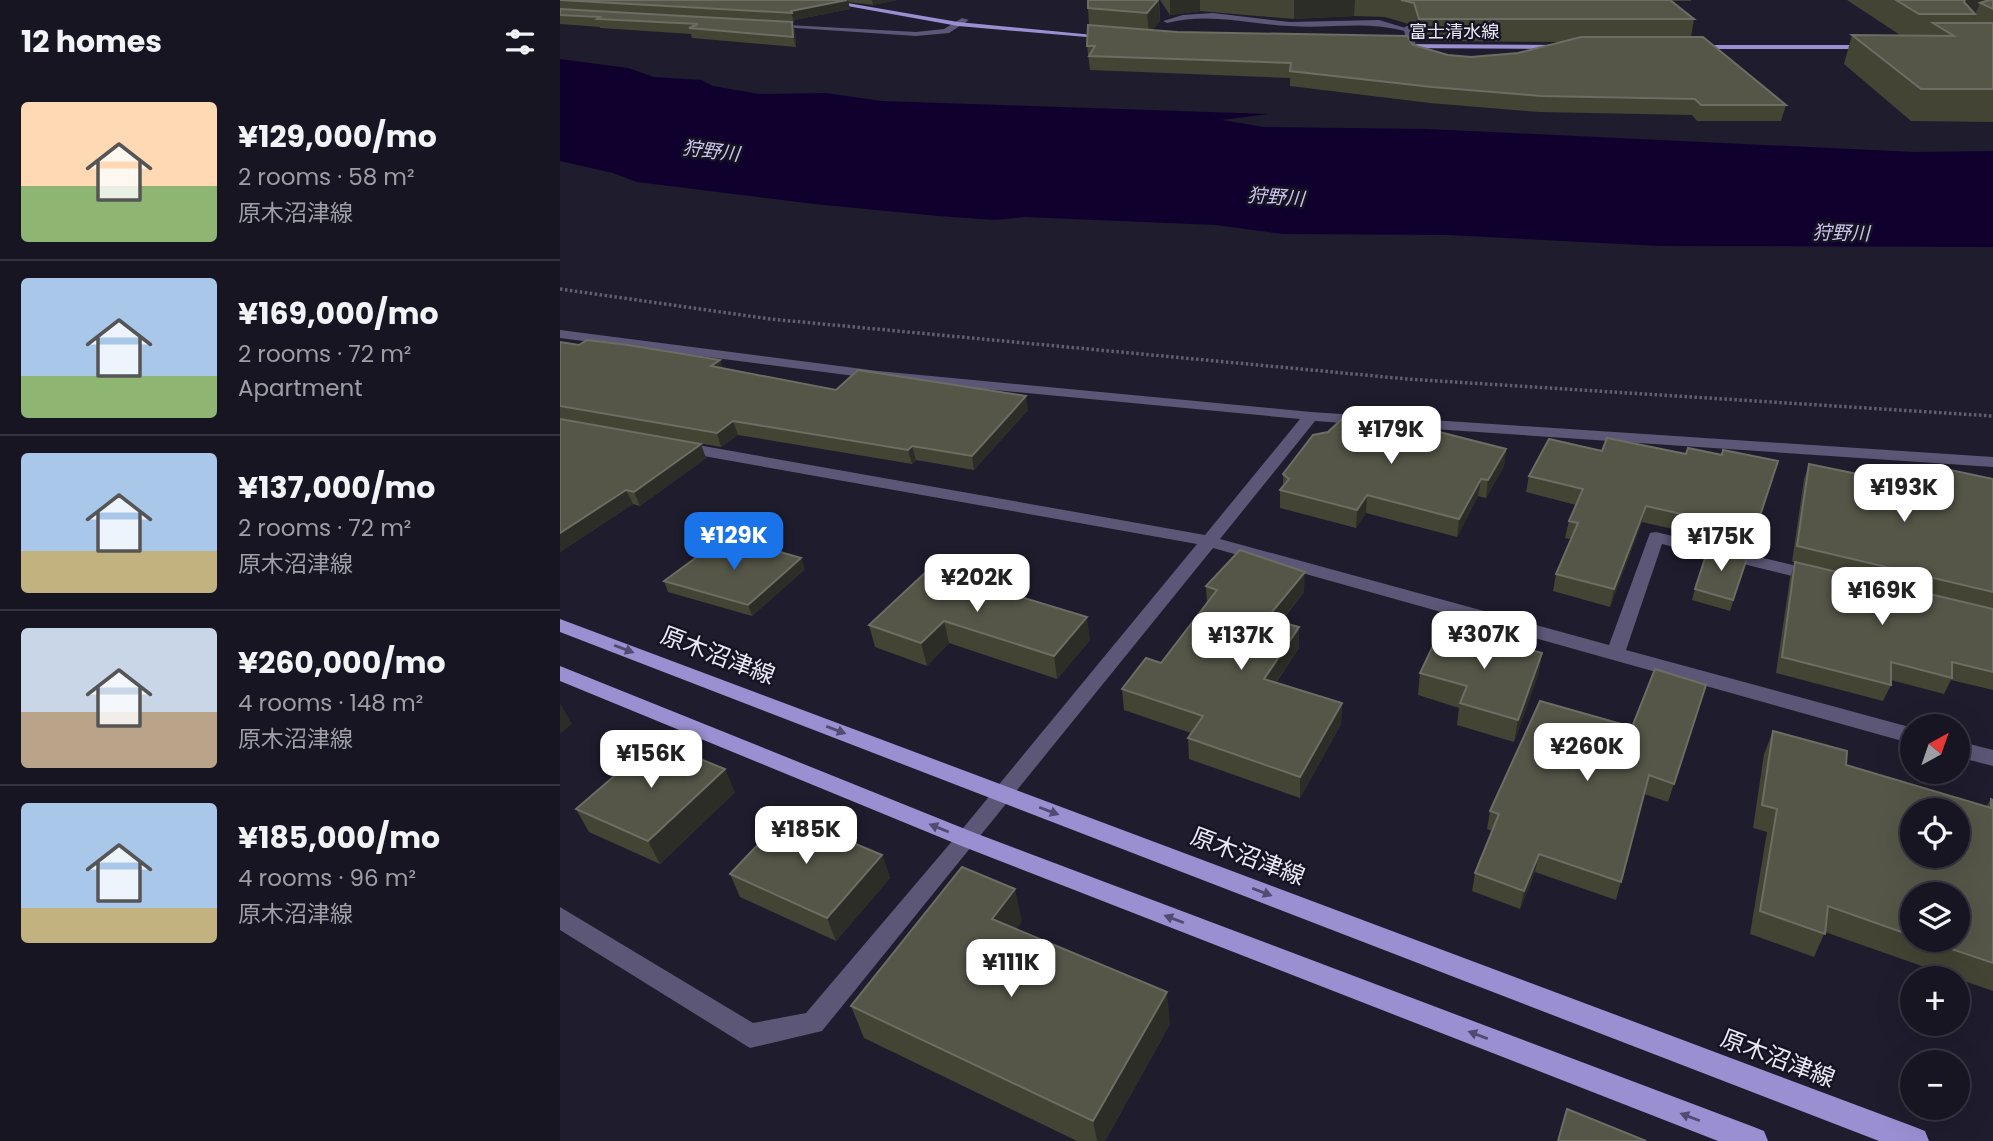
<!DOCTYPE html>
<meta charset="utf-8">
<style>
body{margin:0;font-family:Poppins,"Noto Sans JP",sans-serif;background:#24222f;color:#f1f3f6;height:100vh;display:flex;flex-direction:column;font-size:26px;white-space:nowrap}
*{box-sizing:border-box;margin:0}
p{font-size:23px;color:#9e9fa5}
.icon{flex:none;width:38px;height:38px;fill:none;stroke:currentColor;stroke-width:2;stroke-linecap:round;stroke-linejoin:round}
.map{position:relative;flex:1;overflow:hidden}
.drawer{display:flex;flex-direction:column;background:#171522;width:560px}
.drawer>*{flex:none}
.needle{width:46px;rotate:40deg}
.buttons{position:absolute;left:1340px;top:714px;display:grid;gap:14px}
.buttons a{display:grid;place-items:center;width:70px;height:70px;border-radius:50%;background:#171522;box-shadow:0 7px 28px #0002,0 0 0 2px #363440;font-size:35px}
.price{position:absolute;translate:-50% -60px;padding:0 16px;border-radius:14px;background:#fff;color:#222;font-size:23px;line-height:46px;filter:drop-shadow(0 2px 4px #0008)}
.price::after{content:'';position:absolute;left:50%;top:42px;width:21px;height:16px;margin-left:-10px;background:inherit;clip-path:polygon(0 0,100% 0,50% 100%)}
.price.current{background:#1a73e8;color:#fff}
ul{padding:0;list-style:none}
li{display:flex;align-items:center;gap:21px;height:175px;padding:0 21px}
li+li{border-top:2px solid #363440}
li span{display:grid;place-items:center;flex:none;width:196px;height:140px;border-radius:7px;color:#555}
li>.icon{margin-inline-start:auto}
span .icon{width:84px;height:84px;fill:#fffc;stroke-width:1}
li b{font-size:30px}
h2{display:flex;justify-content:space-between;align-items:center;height:84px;padding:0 21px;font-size:30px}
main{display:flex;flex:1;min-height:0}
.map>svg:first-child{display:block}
</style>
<main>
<section class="drawer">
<h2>12 homes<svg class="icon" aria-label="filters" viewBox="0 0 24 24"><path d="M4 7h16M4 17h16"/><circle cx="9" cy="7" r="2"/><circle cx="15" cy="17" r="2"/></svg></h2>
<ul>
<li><span style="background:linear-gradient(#ffd9b3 60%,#8fb573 0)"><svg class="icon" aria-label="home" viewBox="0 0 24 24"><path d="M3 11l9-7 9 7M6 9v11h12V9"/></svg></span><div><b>¥129,000/mo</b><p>2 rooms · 58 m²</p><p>原木沼津線</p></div></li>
<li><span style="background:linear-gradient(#a9c7e8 70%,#8fb573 0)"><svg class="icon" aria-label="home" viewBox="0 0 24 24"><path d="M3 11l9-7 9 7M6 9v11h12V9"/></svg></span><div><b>¥169,000/mo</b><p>2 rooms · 72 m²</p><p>Apartment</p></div></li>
<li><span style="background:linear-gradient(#a9c7e8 70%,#c2b280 0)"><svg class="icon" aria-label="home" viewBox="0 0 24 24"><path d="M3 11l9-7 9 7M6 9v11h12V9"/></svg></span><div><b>¥137,000/mo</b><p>2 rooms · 72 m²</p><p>原木沼津線</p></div></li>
<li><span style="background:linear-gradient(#c9d6e8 60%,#b9a48a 0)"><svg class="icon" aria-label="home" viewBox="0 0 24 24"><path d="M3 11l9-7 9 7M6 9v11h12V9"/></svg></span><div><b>¥260,000/mo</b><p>4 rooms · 148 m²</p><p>原木沼津線</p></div></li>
<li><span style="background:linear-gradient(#a9c7e8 75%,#c2b280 0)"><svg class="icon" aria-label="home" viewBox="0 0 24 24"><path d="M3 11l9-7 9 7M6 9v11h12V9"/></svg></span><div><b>¥185,000/mo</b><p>4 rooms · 96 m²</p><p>原木沼津線</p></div></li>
</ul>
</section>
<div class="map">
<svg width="1433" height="1141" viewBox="0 0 1433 1141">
<rect width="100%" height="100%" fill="#1f1c2d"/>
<polygon fill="#0f002e" points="0,59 68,68 94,77 141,80 153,86 199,94 266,93 322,101 708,114 662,120 704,127 867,129 1355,152 1433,151 1433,247 1101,246 887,235 724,234 655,225 465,217 434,220 379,216 254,204 77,182 53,173 0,161"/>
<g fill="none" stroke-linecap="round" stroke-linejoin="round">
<polyline stroke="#615e6e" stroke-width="3.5" stroke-dasharray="2.5 2.5" stroke-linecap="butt" points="0,289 210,319 847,379 1433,416"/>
<g fill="#5c5777" fill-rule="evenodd">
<path d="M653,13l77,9 89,-2 33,10 -4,2c-42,-12 -76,-3 -118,-6 -43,-2 -81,-14 -123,-3l-4,-2 20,-6z"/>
<polygon points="1433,16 1433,20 1406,29 1414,37 1433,47 1433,52 1408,41 1397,28"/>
<polygon points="402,18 409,20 389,33 356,36 206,26 210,24 356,32 384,29"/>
<polygon points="0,330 318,371 751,412 1433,457 1433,467 755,421 660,539 1049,645 1090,533 1096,532 1262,572 1265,576 1256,582 1102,544 1066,650 1353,728 1353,744 653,548 262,1031 190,1048 0,930 0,907 193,1023 246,1013 399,833 637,544 121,452 116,450 113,447 116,444 121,442 645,535 740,419 318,379 0,338"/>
<polygon points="1398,741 1433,750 1433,766 1398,757"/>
</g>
<g fill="#9a8fd0" fill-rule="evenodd">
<polygon points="254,0 270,0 398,22 554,37 550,39 398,26"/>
<polygon points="833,44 1008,45 1012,47 1008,49 830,48"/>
<polygon points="1134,45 1312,45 1316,47 1312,49 1131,49"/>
<polygon points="0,619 1355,1127 1365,1131 1369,1141 1319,1141 0,632"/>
<polygon points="0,666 415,833 1194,1127 1204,1131 1208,1141 1158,1141 399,845 0,681"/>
</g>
<polyline stroke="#5c5777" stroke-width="8" points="848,30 854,54"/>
</g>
<g fill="#434433" fill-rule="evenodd">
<polygon points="0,0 337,0 313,5 288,2 290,9 234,20 234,23 232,22 235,32 236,47 132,38 131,34 40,28 40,27 0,24"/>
<polygon points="528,0 599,0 600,21 592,30 853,45 888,55 911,57 958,53 1002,42 858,41 852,25 825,17 794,16 734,19 640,11 610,15 600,0 1131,0 1131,1 1112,1 1134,19 1131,37 1226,105 1221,121 1137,121 1132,115 979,112 870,103 730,86 730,78 530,70 527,46 529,25 528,8"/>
<polygon points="1287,0 1433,0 1433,122 1351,121 1284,64 1292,35 1340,35"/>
<polygon points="0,342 163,368 276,390 468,410 414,470 356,460 352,464 178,435 161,447 0,419"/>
<polygon points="0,419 146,458 80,506 73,504 0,552"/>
<polygon points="946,449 944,466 926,498 918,496 897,537 806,513 796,528 720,508 720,490 723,486 723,474"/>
<polygon points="1163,450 1218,461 1189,551 1151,542 1152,538 1082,522 1050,607 993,591 996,574 1011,539 1005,538 1009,521 1016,505 966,492 969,476 1126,454 1161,455"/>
<polygon points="1249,464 1369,489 1370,482 1376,467 1433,479 1433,690 1391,680 1384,694 1331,680 1331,685 1323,701 1216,673 1230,578 1235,562 1232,562 1244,479"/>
<polygon points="1188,555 1170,611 1132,600 1135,589"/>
<polygon points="245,569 192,616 108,592 104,581"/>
<polygon points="369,569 530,640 497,679 389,643 367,666 315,647 309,625"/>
<polygon points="646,586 744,592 721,622 739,627 739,648 716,683 782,703 781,724 740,798 629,759 628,738 631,733 564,710 562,689 601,663 647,603"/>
<polygon points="982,653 978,675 954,742 897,725 899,708 858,695 860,673"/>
<polygon points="1146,685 1108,802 1084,794 1056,900 975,872 960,909 912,891 915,873 932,831 927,829 930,811 1072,727"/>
<path d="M1213,731l73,34 140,42 5,-8 2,1v191l-168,-59 -11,25 -64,-23 17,-102 -14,-4 11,-74zM1353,894l45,46h-45z"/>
<polygon points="175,792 100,864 29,832 16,809"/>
<polygon points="322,855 330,878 276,941 180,897 170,874"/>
<polygon points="462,921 456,929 610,1024 545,1141 517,1141 304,1038 291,1006"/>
</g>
<g fill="#2d2d28">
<polygon points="288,0 290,9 234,20 234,23 231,11"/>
<polygon points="312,0 337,0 313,5"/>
<polygon points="598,0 600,21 589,35 587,13"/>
<polygon points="610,0 640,0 640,11 610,15"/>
<polygon points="734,0 795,0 794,16 734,19"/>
<polygon points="1405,0 1433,0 1420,3 1413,20 1415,14 1400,14"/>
<polygon points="232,22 235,32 236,47 233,37"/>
<polygon points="160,360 165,373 151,366"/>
<polygon points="466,396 468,410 414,470 412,456"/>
<polygon points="173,421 178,435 161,447 157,433"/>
<polygon points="141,444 146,458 80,506 74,492"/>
<polygon points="352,446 356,460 352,464 348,450"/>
<polygon points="946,449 944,466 926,498 928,480"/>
<polygon points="921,479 918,496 897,537 899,519"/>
<polygon points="66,490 73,504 0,552 0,533"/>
<polygon points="807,495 806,513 796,528 797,510"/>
<polygon points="1086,506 1082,522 1050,607 1054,589"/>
<polygon points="241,558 245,569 192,616 188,605"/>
<polygon points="745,572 744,592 707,638 707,618"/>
<polygon points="527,617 530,640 497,679 494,656"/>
<polygon points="384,621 389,643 367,666 361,643"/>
<polygon points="739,627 739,648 704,700 704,679"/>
<polygon points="982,653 978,675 954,742 958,720"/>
<polygon points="0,703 12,724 0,734"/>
<polygon points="782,703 781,724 740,798 740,777"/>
<polygon points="165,769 175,792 100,864 88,841"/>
<polygon points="979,854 975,872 960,909 964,891"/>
<polygon points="322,855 330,878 276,941 267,918"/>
<polygon points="455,889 462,921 440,951 432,919"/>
<polygon points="607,992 610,1024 545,1141 537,1141 533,1121"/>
</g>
<g fill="#555648" stroke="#6c6d63" stroke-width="2" fill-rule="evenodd">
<polygon points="0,0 287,0 231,11 232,13"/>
<polygon points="528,0 598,0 587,13 528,8"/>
<polygon points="841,0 1110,0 1134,19 859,19 854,3"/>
<polygon points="1336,0 1405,0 1404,2 1415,14 1359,14"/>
<polygon points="1429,0 1433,0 1433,9 1420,3"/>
<polygon points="0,9 232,22 233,37 129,28 138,24 37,19 40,17 0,15"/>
<polygon points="1373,23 1433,23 1433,89 1361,89 1292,35 1394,36"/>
<polygon points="528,25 617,32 847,36 853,45 888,55 911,57 958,53 1021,37 1143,37 1226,105 1141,105 1135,99 981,96 872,87 730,71 731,63 529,56 535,46 527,46"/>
<polygon points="27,340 68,345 160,360 151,366 276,390 298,370 466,396 412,456 352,446 348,450 173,421 157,433 0,406 0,342 19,345"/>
<polygon points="784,417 840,422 946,449 928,480 921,479 899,519 807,495 797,510 720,490 729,479 723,474 753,435 768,432"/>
<polygon points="0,419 141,444 74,492 66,490 0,533"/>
<polygon points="1047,438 1126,454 1128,448 1162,455 1163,450 1218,461 1194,534 1156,525 1157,522 1086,506 1054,589 996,574 1018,523 1009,521 1023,489 969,476 989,439 1042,451"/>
<polygon points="1249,464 1375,490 1376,467 1433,479 1433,592 1237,546"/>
<polygon points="160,540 193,551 199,546 241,558 188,605 104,581"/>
<polygon points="1149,546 1188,555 1173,600 1135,589"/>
<polygon points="680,550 745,572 707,618 739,627 704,679 782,703 740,777 628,738 643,716 562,689 586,658 601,663 657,590 646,586"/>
<polygon points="1235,562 1433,609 1433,672 1392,662 1392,678 1331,662 1331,685 1222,657"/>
<polygon points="369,569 527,617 494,656 384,621 361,643 309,625"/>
<polygon points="882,627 982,653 958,720 900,703 907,686 860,673"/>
<polygon points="1095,669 1146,685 1114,784 1089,775 1061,882 979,854 964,891 915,873 939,814 930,811 980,701 1072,727"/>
<path d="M1213,731l74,20 -1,14 145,43v-9l2,1v163l-68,-23h33v-46h-45v42l-85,-30 -3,28 -65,-23 17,-102 -15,-4zM1353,810h45v46h-45z"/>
<polygon points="95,741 165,769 88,841 16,809"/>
<polygon points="226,815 322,855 267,918 170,874"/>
<polygon points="402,867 455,889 432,919 607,992 533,1121 291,1006"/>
<polygon points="1007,1109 1086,1141 998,1141"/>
</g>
<defs><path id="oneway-solid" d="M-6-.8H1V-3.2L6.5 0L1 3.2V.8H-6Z" transform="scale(1.75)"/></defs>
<g fill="#514b71">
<use href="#oneway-solid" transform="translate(64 649) rotate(21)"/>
<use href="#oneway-solid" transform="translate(276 730) rotate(21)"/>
<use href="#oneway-solid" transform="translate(489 811) rotate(21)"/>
<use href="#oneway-solid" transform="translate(379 828) rotate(-158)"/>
<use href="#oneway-solid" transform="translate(702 892) rotate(21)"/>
<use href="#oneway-solid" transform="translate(614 919) rotate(-159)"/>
<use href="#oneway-solid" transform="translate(918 1035) rotate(-159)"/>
<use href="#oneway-solid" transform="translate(1130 1117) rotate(-159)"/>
</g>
<g text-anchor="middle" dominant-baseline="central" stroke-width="5" stroke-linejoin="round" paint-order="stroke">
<g font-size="18" fill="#e9e8f4" stroke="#161323">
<text x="894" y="31">富士清水線</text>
</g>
<g font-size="19" font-style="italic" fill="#cbc5ee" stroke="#161323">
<text transform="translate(151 151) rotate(7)">狩野川</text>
<text transform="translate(716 197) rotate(4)">狩野川</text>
<text transform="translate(1281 233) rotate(1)">狩野川</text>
</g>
<g font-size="24" fill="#e9e8f4" stroke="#161323">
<text transform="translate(158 655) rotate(21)">原木沼津線</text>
<text transform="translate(688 856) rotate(21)">原木沼津線</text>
<text transform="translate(1218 1058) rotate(21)">原木沼津線</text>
</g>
</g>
</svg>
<div class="buttons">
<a><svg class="needle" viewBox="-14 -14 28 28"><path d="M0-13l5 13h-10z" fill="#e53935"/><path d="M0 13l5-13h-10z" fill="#9e9fa5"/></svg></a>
<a><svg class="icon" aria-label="locate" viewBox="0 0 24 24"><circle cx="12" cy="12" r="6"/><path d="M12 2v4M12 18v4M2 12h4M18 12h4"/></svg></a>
<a><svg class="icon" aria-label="layers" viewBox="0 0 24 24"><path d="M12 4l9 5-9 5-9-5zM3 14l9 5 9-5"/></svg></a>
<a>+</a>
<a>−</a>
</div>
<b class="price" style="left:831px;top:466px">¥179K</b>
<b class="price" style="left:1344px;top:524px">¥193K</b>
<b class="price current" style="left:174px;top:572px">¥129K</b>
<b class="price" style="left:1161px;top:573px">¥175K</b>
<b class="price" style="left:417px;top:614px">¥202K</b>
<b class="price" style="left:1322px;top:627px">¥169K</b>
<b class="price" style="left:924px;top:671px">¥307K</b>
<b class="price" style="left:681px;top:672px">¥137K</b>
<b class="price" style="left:1027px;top:783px">¥260K</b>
<b class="price" style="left:91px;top:790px">¥156K</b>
<b class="price" style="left:246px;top:866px">¥185K</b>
<b class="price" style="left:451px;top:999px">¥111K</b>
</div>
</main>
